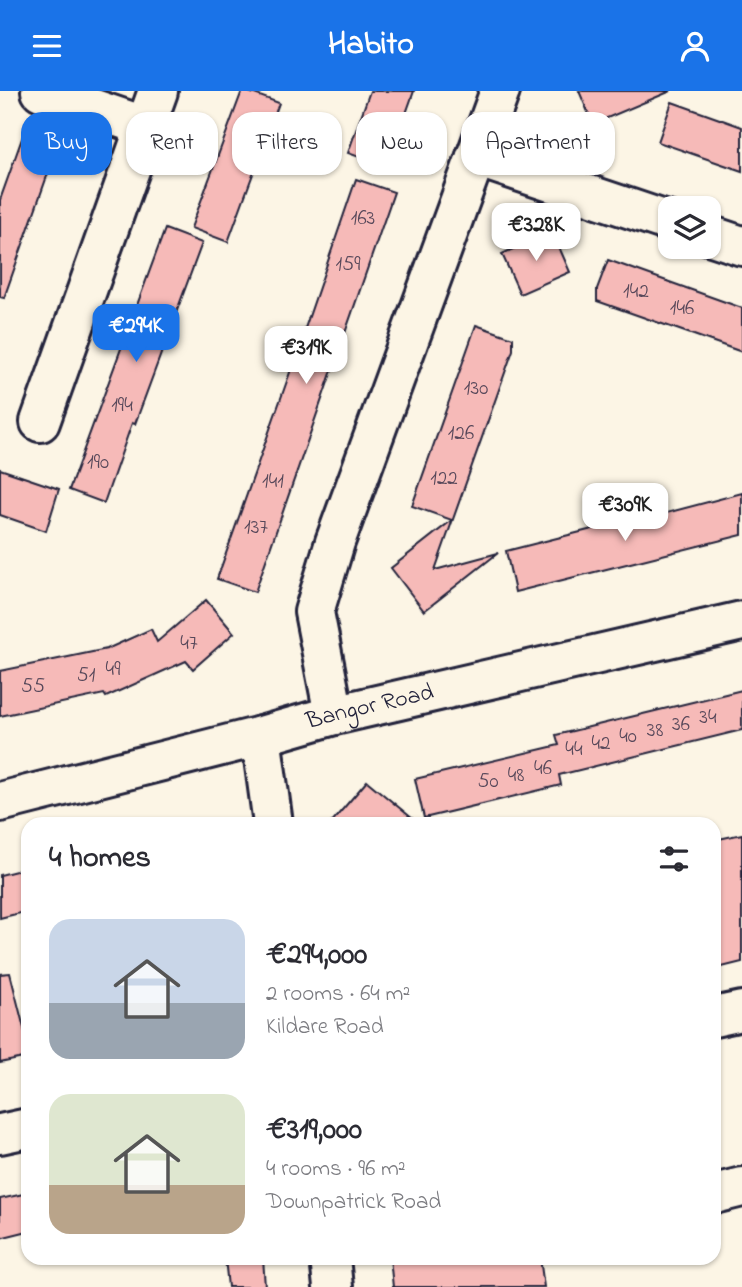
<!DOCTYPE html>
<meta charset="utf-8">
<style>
body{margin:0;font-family:"Indie Flower",sans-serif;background:#f7f7f7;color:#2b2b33;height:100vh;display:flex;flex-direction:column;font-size:26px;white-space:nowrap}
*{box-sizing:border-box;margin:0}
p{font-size:23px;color:#7c7c81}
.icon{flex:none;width:38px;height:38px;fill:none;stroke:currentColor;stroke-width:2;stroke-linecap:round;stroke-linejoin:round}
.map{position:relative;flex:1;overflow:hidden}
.details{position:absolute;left:21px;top:726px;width:700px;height:448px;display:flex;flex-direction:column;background:#fff;border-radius:21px;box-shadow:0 2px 5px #0004}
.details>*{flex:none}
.hud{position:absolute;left:21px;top:21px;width:700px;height:63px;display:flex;gap:14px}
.tools{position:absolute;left:658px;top:105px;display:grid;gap:14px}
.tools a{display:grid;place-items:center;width:63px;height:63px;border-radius:14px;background:#fff;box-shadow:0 2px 5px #0004;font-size:35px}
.price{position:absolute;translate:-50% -60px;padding:0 16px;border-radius:14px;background:#fff;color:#222;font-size:23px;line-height:46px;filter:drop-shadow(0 2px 4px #0008)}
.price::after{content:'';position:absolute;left:50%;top:42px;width:21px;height:16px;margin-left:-10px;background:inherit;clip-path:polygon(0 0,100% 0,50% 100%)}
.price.current{background:#1a73e8;color:#fff}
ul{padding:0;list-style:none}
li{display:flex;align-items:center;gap:21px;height:175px;padding:0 28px}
li span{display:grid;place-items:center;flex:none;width:196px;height:140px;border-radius:21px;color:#555}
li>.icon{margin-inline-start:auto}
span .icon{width:84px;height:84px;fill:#fffc;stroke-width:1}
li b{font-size:30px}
h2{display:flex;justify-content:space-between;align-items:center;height:84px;padding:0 28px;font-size:30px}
.tag{padding:0 24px;border-radius:21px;background:#fff;box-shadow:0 2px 5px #0004;font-size:24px;line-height:63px}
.tag.current{background:#1a73e8;color:#fff}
header{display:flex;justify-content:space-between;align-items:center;height:91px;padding:0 28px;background:#1a73e8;color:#fff;font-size:32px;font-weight:800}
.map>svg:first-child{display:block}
</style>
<header><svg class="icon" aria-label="menu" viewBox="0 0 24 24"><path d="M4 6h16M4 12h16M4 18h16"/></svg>Habito<svg class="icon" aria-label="person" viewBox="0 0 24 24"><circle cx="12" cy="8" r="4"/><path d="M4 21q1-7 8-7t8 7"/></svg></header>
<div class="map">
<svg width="742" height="1196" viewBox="0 0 742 1196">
<rect width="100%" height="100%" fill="#fcf5e5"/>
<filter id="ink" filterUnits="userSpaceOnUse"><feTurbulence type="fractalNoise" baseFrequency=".0143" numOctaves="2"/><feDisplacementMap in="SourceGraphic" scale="14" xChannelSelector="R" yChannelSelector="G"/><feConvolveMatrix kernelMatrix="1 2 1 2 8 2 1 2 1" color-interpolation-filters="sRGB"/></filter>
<g filter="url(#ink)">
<g fill="#f6bab8" stroke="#22223b" stroke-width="2">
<polygon points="242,0 246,0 279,12 228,151 191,137"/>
<polygon points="370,0 414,0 387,76 348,62"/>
<polygon points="579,0 671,0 593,33"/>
<polygon points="672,11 742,36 742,80 658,51"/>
<polygon points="25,39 59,51 4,207 0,206 0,109"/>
<polygon points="356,88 394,101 255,501 217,488 287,290"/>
<polygon points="165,138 202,152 135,333 132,332 104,412 69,399"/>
<polygon points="552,140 570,181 520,203 502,163"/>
<polygon points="608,169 742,217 742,261 597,210 597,198"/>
<polygon points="476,234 513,247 513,259 435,479 498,462 424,520 391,477 452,429 412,415"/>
<polygon points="0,378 59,398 46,440 0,424"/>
<polygon points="742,402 742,444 515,501 506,460 616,432 617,435"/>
<polygon points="206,509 234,542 193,578 186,570 106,606 104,603 0,625 0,580 107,558 151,538 157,551"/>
<polygon points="742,599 742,639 559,684 561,694 424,727 415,688 559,654 556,644"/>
<polygon points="367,690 419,733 330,733"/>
<polygon points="742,743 742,871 714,878 714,749"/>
<polygon points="28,777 28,820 0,827 0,784"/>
<polygon points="10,882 28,953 28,966 0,972 0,883"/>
<polygon points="28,1102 28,1140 0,1147 0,1108"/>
<polygon points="225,1167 263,1167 265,1196 228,1196"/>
<polygon points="390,1167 540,1167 544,1196 393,1196"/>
</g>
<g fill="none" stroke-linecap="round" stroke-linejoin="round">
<g stroke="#22223b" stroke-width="44">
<g id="minor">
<polyline points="41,0 144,35"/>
<polyline points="476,66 670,131"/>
<polyline points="709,144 742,155"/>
<polyline points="40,331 158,0"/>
<polyline points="334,624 314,521 335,451 500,0"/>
<polyline points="261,645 273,733"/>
<path id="s1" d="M0,711l261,-66 73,-21 408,-94"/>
<polyline points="714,926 742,920"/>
<polyline points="0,1043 28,1037"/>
<polyline points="714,1103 742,1096"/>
<polyline points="330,1167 333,1196"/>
</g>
</g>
<use href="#minor" stroke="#fcf5e5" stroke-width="38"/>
</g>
</g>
<g text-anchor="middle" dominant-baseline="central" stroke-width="5" stroke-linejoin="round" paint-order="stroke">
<g font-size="21" fill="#57485a">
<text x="363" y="128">163</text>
<text x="348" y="174">159</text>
<text x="636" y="201">142</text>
<text x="682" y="218">146</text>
<text x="476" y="298">130</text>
<text x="122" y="315">194</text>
<text x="461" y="343">126</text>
<text x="98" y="372">190</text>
<text x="444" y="388">122</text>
<text x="273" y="391">141</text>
<text x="256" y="437">137</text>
<text x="189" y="553">47</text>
<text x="113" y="579">49</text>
<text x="86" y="585">51</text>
<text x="33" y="596">55</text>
<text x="708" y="627">34</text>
<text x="681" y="634">36</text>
<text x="655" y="640">38</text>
<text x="628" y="646">40</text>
<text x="601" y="653">42</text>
<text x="574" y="659">44</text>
<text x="543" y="678">46</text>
<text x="516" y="685">48</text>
<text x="488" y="691">50</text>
</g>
<g font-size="24" fill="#22223b" stroke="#fcf5e5">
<text stroke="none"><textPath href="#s1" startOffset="382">Bangor Road</textPath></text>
</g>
</g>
</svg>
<div class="tools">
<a><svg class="icon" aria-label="layers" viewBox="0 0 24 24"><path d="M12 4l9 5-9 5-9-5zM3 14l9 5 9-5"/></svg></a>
</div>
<b class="price" style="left:536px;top:172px">€328K</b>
<b class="price current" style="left:136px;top:273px">€294K</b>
<b class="price" style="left:306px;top:295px">€319K</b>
<b class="price" style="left:625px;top:452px">€309K</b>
<div class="hud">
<a class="tag current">Buy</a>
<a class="tag">Rent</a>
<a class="tag">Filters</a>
<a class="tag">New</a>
<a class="tag">Apartment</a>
</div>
<section class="details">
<h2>4 homes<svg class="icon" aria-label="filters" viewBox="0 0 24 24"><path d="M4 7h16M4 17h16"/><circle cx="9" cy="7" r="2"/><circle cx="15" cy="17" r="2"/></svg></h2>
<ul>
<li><span style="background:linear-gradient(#c9d6e8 60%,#9aa5b1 0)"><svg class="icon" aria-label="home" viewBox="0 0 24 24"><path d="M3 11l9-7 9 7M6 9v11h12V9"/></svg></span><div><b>€294,000</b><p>2 rooms · 64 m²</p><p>Kildare Road</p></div></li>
<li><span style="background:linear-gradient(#dfe7d0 65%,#b9a48a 0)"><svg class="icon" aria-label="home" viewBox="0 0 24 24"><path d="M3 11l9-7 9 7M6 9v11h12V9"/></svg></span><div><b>€319,000</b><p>4 rooms · 96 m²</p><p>Downpatrick Road</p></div></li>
</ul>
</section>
</div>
